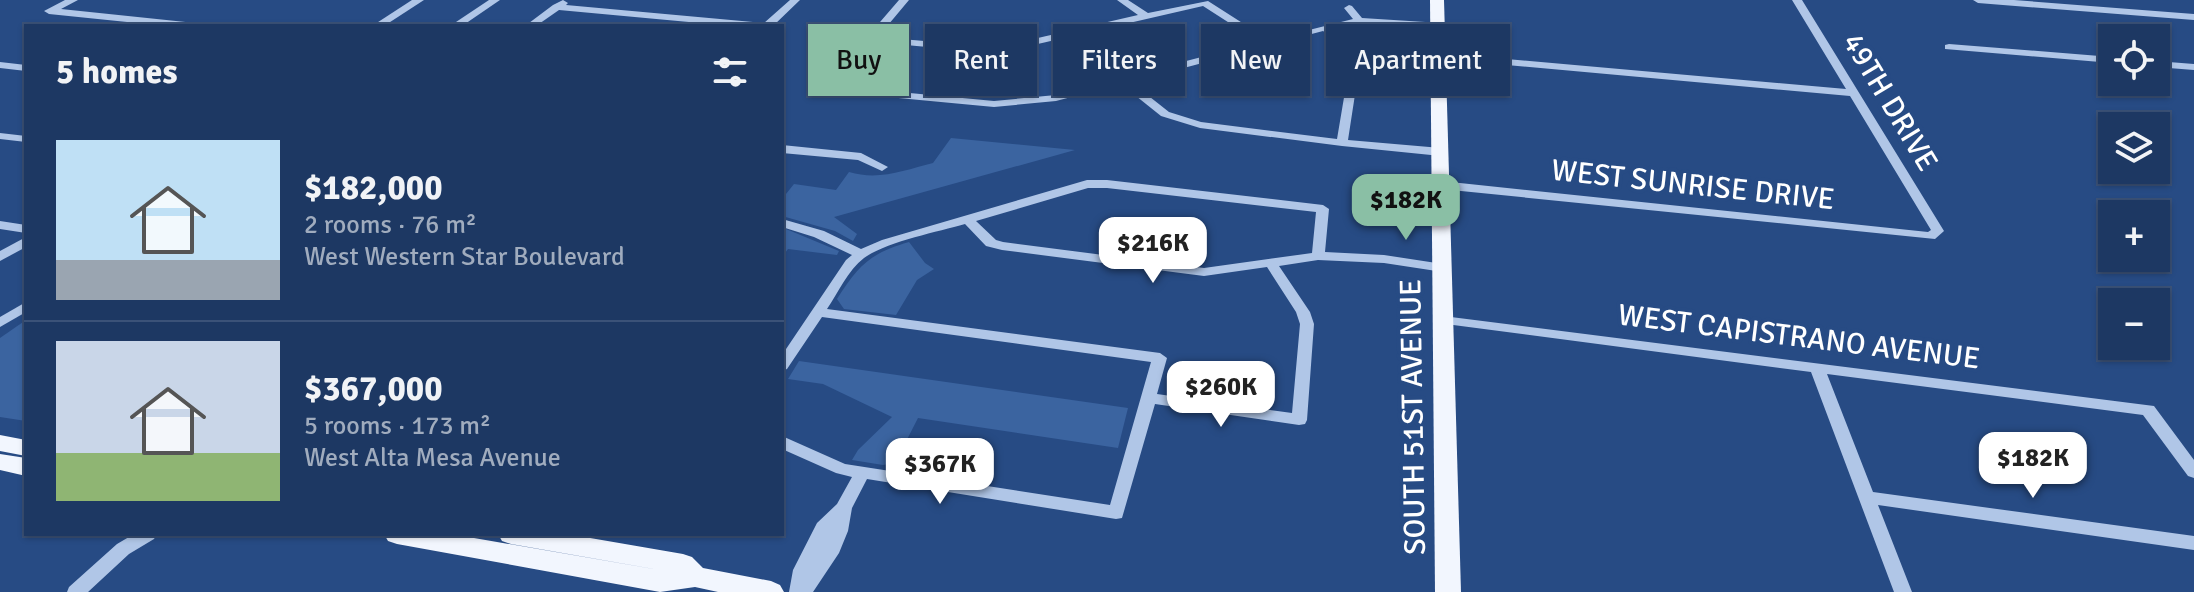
<!DOCTYPE html>
<meta charset="utf-8">
<style>
body{margin:0;font-family:Signika,sans-serif;background:#2a436c;color:#f1f3f6;height:100vh;display:flex;flex-direction:column;font-size:30px;white-space:nowrap}
*{box-sizing:border-box;margin:0}
p{font-size:26px;color:#a0acbe}
.icon{flex:none;width:44px;height:44px;fill:none;stroke:currentColor;stroke-width:2;stroke-linecap:round;stroke-linejoin:round}
.map{position:relative;flex:1;overflow:hidden}
.panel{position:absolute;left:24px;top:24px;width:760px;height:512px;display:flex;flex-direction:column;background:#1d3863;border-radius:0px;box-shadow:0 2px 6px #0004,0 0 0 2px #3b5278}
.panel>*{flex:none}
.hud{position:absolute;left:808px;top:24px;width:760px;height:72px;display:flex;gap:16px}
.tools{position:absolute;left:2098px;top:24px;display:grid;gap:16px}
.tools a{display:grid;place-items:center;width:72px;height:72px;border-radius:0px;background:#1d3863;box-shadow:0 2px 6px #0004,0 0 0 2px #3b5278;font-size:40px}
.price{position:absolute;translate:-50% -68px;padding:0 18px;border-radius:16px;background:#fff;color:#222;font-size:26px;line-height:52px;filter:drop-shadow(0 2px 4px #0008)}
.price::after{content:'';position:absolute;left:50%;top:48px;width:24px;height:18px;margin-left:-12px;background:inherit;clip-path:polygon(0 0,100% 0,50% 100%)}
.price.selected{background:#8abfa5;color:#111}
ul{padding:0;list-style:none}
li{display:flex;align-items:center;gap:24px;height:200px;padding:0 32px}
li+li{border-top:2px solid #3b5278}
li span{display:grid;place-items:center;flex:none;width:224px;height:160px;border-radius:0px;color:#555}
li>.icon{margin-inline-start:auto}
span .icon{width:96px;height:96px;fill:#fffc;stroke-width:1}
li b{font-size:34px}
h2{display:flex;justify-content:space-between;align-items:center;height:96px;padding:0 32px;font-size:34px}
.pill{padding:0 28px;border-radius:0px;background:#1d3863;box-shadow:0 2px 6px #0004,0 0 0 2px #3b5278;font-size:28px;line-height:72px}
.pill.selected{background:#8abfa5;color:#111}
.map>svg:first-child{display:block}
</style>
<div class="map">
<svg width="2194" height="592" viewBox="0 0 2194 592">
<rect width="100%" height="100%" fill="#274b84"/>
<g fill="#3b64a0">
<path d="M951,138l124,12 -241,67 23,17 -4,7 -18,-10 -53,-15v-17l12,-15 42,6 13,-18c30,9 56,-2 84,-9z"/>
<polygon points="782,229 786,229 839,251 837,255 788,249 782,257"/>
<path d="M909,242l16,21 9,6 -17,11 -21,35 -52,-6 -7,-10c21,-33 33,-46 72,-57z"/>
<polygon points="26,320 26,421 0,417 0,338"/>
<polygon points="799,361 1128,408 1118,448 918,418 895,463 883,465 852,460 858,450 892,417 823,384 788,379"/>
</g>
<g fill="none" stroke-linecap="round" stroke-linejoin="round">
<g fill="#b0c6e7" fill-rule="evenodd">
<polygon points="65,0 78,0 61,9 195,23 200,26 166,26 49,14 44,11"/>
<polygon points="412,0 424,0 384,26 372,26"/>
<polygon points="489,0 500,0 462,26 450,26"/>
<polygon points="563,0 568,3 566,5 764,23 790,0 800,0 773,26 732,26 559,10 536,26 525,26 553,5"/>
<path d="M899,0h10l-31,37 104,9 34,-3 122,-28 -21,-15h11l20,13 60,-12 61,39 84,-21 -9,-11 5,-3 3,1 10,12 79,5 2,2 -5,3 -69,-5 -36,6 29,20 -14,91 93,8 6,4 -6,4 -99,-10 -142,-18 -39,-12 -40,-32 -65,17 -62,6 -170,-16v-4zM1203,6l56,36 -203,53 -62,6 -158,-15 37,-44 109,10 34,-3zM1323,31l29,19 -15,89 -136,-17 -32,-10 -38,-30z"/>
<polygon points="1792,0 1802,0 1944,231 1935,239 1441,189 1435,185 1441,181 1928,232 1931,230 1850,96 1440,59 1435,56 1440,53 1846,89"/>
<polygon points="1973,0 2014,0 2194,14 2194,20 1978,3"/>
<polygon points="1949,44 2112,57 2112,63 1945,49 1945,45"/>
<polygon points="2156,61 2194,64 2194,70 2156,67"/>
<polygon points="0,62 26,65 26,71 0,68"/>
<polygon points="0,133 26,136 26,142 0,139"/>
<polygon points="782,145 861,153 888,167 882,171 858,160 782,153"/>
<path d="M1087,180h20l216,25 6,4 -4,43 59,3 59,9 7,4 -7,4 -59,-9 -66,-3 -39,6 31,46 4,12 -7,96 -2,4 -6,1 -144,-21 -33,114 -6,1 -249,-40 -15,29 -4,23 -9,22 -26,39h-24l4,-22 24,-47 20,-19 15,-27 -16,-4 -54,-24v-13l63,28 265,41 41,-143 -329,-45 -35,52 -5,2v-16l64,-95 6,-5 -38,-18 -32,-10v-8l42,12 37,18 21,-9zM1088,188h19l209,24 -4,41 -108,15 -201,-26 -7,-2 -20,-19zM965,224l21,22 16,4 202,26 63,-9 29,45 4,12 -8,89 -135,-19 10,-36 -7,-5 -333,-44c11,-16 21,-39 37,-51 22,-16 73,-26 101,-34z"/>
<polygon points="0,221 26,225 26,233 0,229"/>
<polygon points="26,237 26,247 0,261 0,251"/>
<polygon points="26,302 26,312 0,327 0,317"/>
<polygon points="1443,316 2154,406 2194,460 2194,478 2188,476 2143,415 1827,374 1873,492 2194,536 2194,550 1878,505 1912,592 1894,592 1811,372 1438,323 1436,320"/>
<polygon points="134,534 157,534 154,539 129,554 88,592 67,592 69,587 117,544"/>
</g>
<g fill="#f2f6fe" fill-rule="evenodd">
<polygon points="1430,0 1444,0 1461,592 1435,592"/>
<polygon points="0,435 26,440 26,456 0,451"/>
<polygon points="0,454 26,458 26,476 0,470"/>
<polygon points="384,534 451,534 671,572 511,544 502,541 498,534 567,534 683,554 692,557 703,568 771,581 780,585 784,592 718,592 695,587 660,592 397,544 388,541"/>
</g>
</g>
<g text-anchor="middle" dominant-baseline="central" stroke-width="8" stroke-linejoin="round" paint-order="stroke">
<g font-size="30" fill="#fff" stroke="#274b84">
<text transform="translate(1890 102) rotate(59)">49TH DRIVE</text>
<text transform="translate(1693 185) rotate(6)">WEST SUNRISE DRIVE</text>
<text transform="translate(1799 337) rotate(7)">WEST CAPISTRANO AVENUE</text>
<text transform="translate(1413 417) rotate(-91)">SOUTH 51ST AVENUE</text>
</g>
</g>
</svg>
<div class="tools">
<a><svg class="icon" aria-label="locate" viewBox="0 0 24 24"><circle cx="12" cy="12" r="6"/><path d="M12 2v4M12 18v4M2 12h4M18 12h4"/></svg></a>
<a><svg class="icon" aria-label="layers" viewBox="0 0 24 24"><path d="M12 4l9 5-9 5-9-5zM3 14l9 5 9-5"/></svg></a>
<a>+</a>
<a>−</a>
</div>
<b class="price selected" style="left:1406px;top:242px">$182K</b>
<b class="price" style="left:1153px;top:285px">$216K</b>
<b class="price" style="left:1221px;top:429px">$260K</b>
<b class="price" style="left:2033px;top:500px">$182K</b>
<b class="price" style="left:940px;top:506px">$367K</b>
<div class="hud">
<a class="pill selected">Buy</a>
<a class="pill">Rent</a>
<a class="pill">Filters</a>
<a class="pill">New</a>
<a class="pill">Apartment</a>
</div>
<section class="panel">
<h2>5 homes<svg class="icon" aria-label="filters" viewBox="0 0 24 24"><path d="M4 7h16M4 17h16"/><circle cx="9" cy="7" r="2"/><circle cx="15" cy="17" r="2"/></svg></h2>
<ul>
<li><span style="background:linear-gradient(#bfe0f5 75%,#9aa5b1 0)"><svg class="icon" aria-label="home" viewBox="0 0 24 24"><path d="M3 11l9-7 9 7M6 9v11h12V9"/></svg></span><div><b>$182,000</b><p>2 rooms · 76 m²</p><p>West Western Star Boulevard</p></div></li>
<li><span style="background:linear-gradient(#c9d6e8 70%,#8fb573 0)"><svg class="icon" aria-label="home" viewBox="0 0 24 24"><path d="M3 11l9-7 9 7M6 9v11h12V9"/></svg></span><div><b>$367,000</b><p>5 rooms · 173 m²</p><p>West Alta Mesa Avenue</p></div></li>
</ul>
</section>
</div>
